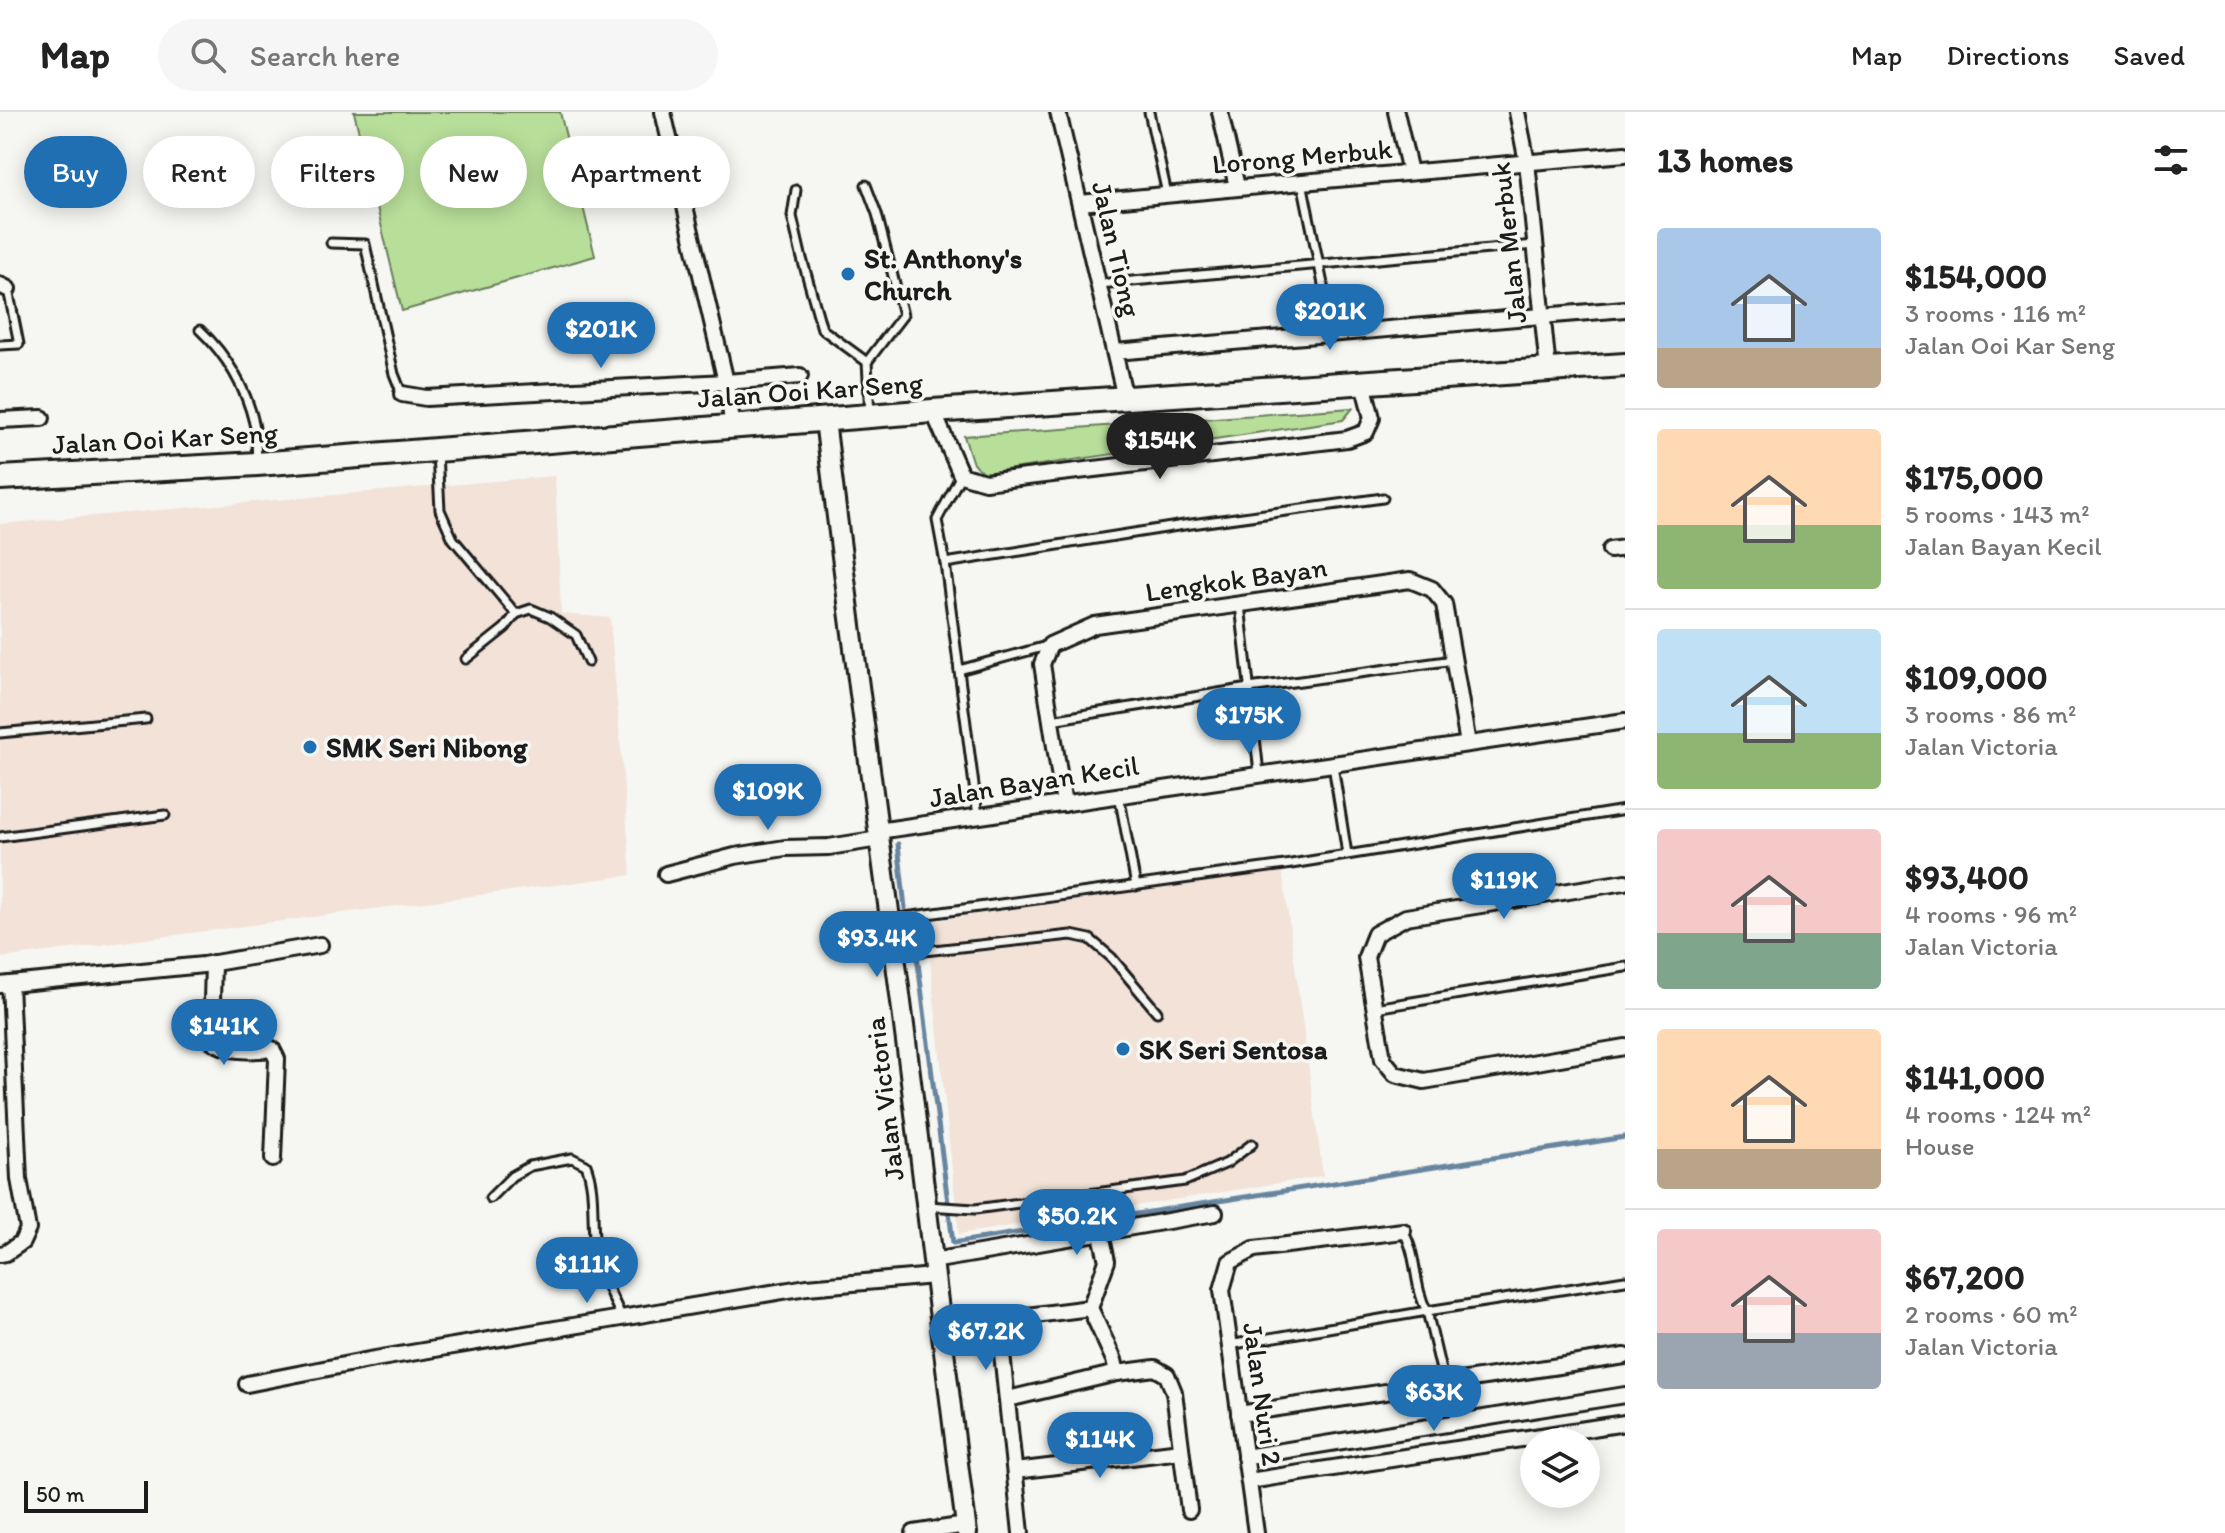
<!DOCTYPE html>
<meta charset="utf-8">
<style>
body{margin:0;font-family:Itim,sans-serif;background:#f6f6f6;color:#222;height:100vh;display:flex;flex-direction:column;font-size:30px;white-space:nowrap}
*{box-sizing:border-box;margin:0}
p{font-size:26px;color:#767676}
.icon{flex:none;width:44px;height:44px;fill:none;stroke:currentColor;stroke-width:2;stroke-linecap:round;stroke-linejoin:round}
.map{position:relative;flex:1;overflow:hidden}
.panel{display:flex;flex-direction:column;background:#fff;width:600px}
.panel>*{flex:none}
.guide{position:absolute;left:24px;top:24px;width:760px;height:72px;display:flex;gap:16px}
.tools{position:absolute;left:1520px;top:1316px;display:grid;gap:16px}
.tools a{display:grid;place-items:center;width:80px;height:80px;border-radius:50%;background:#fff;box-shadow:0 4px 20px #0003;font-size:40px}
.scale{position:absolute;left:24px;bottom:20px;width:124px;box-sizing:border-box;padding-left:8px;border:4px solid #1c1c1c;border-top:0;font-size:22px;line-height:28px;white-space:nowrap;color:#1c1c1c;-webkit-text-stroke:6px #f6f6f2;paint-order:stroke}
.price{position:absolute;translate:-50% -68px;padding:0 18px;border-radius:28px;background:#1f6fb2;color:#fff;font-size:26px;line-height:52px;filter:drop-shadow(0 2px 4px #0008)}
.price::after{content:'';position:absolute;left:50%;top:48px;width:24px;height:18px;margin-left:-12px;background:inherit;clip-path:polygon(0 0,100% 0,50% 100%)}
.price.current{background:#222;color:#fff}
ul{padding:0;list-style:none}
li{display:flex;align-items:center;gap:24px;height:200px;padding:0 32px}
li+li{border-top:2px solid #e0e0e0}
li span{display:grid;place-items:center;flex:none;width:224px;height:160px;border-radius:8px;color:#555}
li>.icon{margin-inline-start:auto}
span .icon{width:96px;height:96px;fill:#fffc;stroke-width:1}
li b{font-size:34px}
h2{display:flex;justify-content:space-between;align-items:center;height:96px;padding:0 32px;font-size:34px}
.chip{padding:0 28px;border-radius:36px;background:#fff;box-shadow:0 4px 20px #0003;font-size:28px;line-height:72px}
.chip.current{background:#1f6fb2;color:#fff}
header{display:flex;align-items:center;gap:48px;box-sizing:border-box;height:112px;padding:0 40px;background:#fff;border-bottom:2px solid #e0e0e0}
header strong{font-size:38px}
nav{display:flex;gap:44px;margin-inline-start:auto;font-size:28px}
.search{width:560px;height:72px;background:#f6f6f6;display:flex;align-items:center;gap:20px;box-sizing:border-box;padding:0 28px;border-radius:44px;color:#767676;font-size:30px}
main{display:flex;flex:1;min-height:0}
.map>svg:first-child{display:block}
</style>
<header>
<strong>Map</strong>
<div class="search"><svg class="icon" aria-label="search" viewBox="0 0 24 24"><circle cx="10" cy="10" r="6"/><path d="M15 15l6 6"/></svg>Search here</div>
<nav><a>Map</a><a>Directions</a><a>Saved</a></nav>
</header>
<main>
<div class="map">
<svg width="1625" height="1421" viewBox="0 0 1625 1421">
<rect width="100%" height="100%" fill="#f6f6f2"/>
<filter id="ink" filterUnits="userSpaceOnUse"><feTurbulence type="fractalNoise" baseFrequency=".0125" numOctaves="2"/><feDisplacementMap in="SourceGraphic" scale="16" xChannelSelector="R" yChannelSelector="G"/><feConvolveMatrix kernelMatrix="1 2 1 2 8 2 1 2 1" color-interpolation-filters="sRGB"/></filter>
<g filter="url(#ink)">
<g fill="#f2e2d7">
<polygon points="555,364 561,502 610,506 631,763 0,846 0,412"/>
<polygon points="1282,758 1323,1064 959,1122 926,810"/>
</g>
<g fill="#b8df9a" stroke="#6a7e5b" stroke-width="2">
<polygon points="354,0 560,0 595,144 402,199"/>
<polygon points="1353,296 1343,308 985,361 973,352 964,324"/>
</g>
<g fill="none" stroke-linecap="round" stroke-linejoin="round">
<g stroke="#67859f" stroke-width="5">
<polyline points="898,732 905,796"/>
<polyline points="913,811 953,1131 1625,1025"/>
</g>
<g stroke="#1c1c1c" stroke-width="13">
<g id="service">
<polyline points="1149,0 1167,82"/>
<polyline points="1302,70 1333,221"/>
<polyline points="866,73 877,102 903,203 867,250"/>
<polyline points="796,78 792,104 801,143 822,217 867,250 870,302"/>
<polyline points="331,131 365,132 394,262 402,282"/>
<polyline points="1099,172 1535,133"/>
<path d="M200,218c26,24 46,58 54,93 3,12 2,26 3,38"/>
<polyline points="0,233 19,232 8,177"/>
<polyline points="437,341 440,398 453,427 516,502 505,516 466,547"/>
<polyline points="961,363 937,408 945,451 978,704"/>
<polyline points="945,451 1184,413 1383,386"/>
<polyline points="1240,493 1259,661"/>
<polyline points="516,502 531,497 550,505 576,523 588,550"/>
<polyline points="959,558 1050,533"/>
<polyline points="1051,608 1249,576 1454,548"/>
<polyline points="0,621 146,607"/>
<polyline points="1333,653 1347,742"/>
<polyline points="1119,683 1136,774"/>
<polyline points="0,725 165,703"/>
<polyline points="891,807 1285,753 1625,698"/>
<polyline points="897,842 1071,823 1090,827 1112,846 1157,900"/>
<polyline points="1375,896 1625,855"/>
<path d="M490,1086l22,-22 18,-10 42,-8 14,7c10,25 5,54 9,82 4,26 16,47 27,71"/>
<polyline points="927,1094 975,1097 1185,1069 1227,1051 1252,1032"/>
<path d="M1403,1119c15,24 10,55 24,80l198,-31"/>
<polyline points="1229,1233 1427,1199 1444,1271"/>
</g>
</g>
<g stroke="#1c1c1c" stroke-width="20">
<g id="minor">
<polyline points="663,0 726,270 733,315"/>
<polyline points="1058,0 1125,286"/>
<polyline points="1220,0 1237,75"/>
<polyline points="1396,0 1410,60"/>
<polyline points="1517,0 1527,50 1548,258"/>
<polyline points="1080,91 1302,70 1625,42"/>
<polyline points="0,173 8,177"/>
<polyline points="1115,240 1625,197"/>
<polyline points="402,282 426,286 726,270 800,264"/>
<polyline points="933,299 961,363 985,370 1347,327 1366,320 1372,306 1363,271"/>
<polyline points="0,308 42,306"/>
<polyline points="1610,438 1625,436"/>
<polyline points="1064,692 1042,552 1050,533 1095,513 1410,468 1432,477 1444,492 1468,632"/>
<polyline points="878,719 1625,609"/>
<polyline points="666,762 735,744 785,736 829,735 879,727"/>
<polyline points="1625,770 1406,805 1375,822 1366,845 1383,947 1395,962 1424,969 1625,935"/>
<path d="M213,851l-2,77c17,13 40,11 61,9l5,10 -4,100"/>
<polyline points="0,873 203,853 320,833"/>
<polyline points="1101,1122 1107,1149 1090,1196 1114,1248 1117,1261"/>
<polyline points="0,1142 6,1141 22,1130 28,1117 19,1067 10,872"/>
<polyline points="932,1149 1215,1101"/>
<polyline points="247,1272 369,1248 807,1175 934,1164"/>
<polyline points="1008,1287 1117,1261 1155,1256 1167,1263 1174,1280 1189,1398"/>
<polyline points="1239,1302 1625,1244"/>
<polyline points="1245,1345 1625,1283"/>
<polyline points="1015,1359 1181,1339"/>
<polyline points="1249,1369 1625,1311"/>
<polyline points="914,1421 966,1413"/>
<polyline points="1021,1421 1001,1232 1007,1211 1027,1204 1090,1196"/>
<polyline points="1256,1421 1222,1178 1230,1150 1254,1137 1403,1119"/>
</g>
</g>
<g stroke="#1c1c1c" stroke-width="24">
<path id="tertiary" d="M825,308c20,167 43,333 65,499 28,205 50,410 77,614"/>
</g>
<g stroke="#1c1c1c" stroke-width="28">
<polyline id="secondary" points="0,366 257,352 933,299 1625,253"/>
</g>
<use href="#service" stroke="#f6f6f2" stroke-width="7"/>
<use href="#minor" stroke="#f6f6f2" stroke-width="14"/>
<use href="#tertiary" stroke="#f6f6f2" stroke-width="18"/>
<use href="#secondary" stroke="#f6f6f2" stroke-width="22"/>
</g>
</g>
<g fill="#1f6fb2" stroke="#f6f6f2" stroke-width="3">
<circle cx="848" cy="162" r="8"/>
<circle cx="310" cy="635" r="8"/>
<circle cx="1123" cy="937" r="8"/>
</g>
<g text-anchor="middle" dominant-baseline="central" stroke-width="7" stroke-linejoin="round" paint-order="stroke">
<g font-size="28" fill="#1c1c1c" stroke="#f6f6f2">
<text transform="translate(1302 44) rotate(-5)">Lorong Merbuk</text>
<text transform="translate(1508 131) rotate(-96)">Jalan Merbuk</text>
<text transform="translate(1117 137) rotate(77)">Jalan Tiong</text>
<text transform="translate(810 278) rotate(-4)">Jalan Ooi Kar Seng</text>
<text transform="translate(165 326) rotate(-3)">Jalan Ooi Kar Seng</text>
<text transform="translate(1236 467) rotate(-8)">Lengkok Bayan</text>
<text transform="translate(1034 669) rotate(-9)">Jalan Bayan Kecil</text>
<text transform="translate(884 987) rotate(-97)">Jalan Victoria</text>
<text transform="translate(1263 1282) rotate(82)">Jalan Nuri 2</text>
</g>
<g font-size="28" font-weight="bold" fill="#1c1c1c" stroke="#f6f6f2" text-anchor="start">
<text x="864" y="146">St. Anthony's<tspan x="864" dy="32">Church</tspan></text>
<text x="326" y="635">SMK Seri Nibong</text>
<text x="1139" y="937">SK Seri Sentosa</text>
</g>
</g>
</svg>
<div class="tools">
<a><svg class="icon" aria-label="layers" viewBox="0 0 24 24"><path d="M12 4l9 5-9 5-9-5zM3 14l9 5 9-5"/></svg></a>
</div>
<div class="scale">50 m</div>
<b class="price" style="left:1330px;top:240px">$201K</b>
<b class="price" style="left:601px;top:258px">$201K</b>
<b class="price current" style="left:1160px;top:369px">$154K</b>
<b class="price" style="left:1249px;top:644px">$175K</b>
<b class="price" style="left:768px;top:720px">$109K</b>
<b class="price" style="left:1504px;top:809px">$119K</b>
<b class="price" style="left:877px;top:867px">$93.4K</b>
<b class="price" style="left:224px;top:955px">$141K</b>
<b class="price" style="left:1077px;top:1145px">$50.2K</b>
<b class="price" style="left:587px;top:1193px">$111K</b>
<b class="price" style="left:986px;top:1260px">$67.2K</b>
<b class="price" style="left:1434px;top:1321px">$63K</b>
<b class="price" style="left:1100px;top:1368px">$114K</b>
<div class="guide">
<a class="chip current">Buy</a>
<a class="chip">Rent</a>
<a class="chip">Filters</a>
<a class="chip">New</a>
<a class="chip">Apartment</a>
</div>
</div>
<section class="panel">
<h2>13 homes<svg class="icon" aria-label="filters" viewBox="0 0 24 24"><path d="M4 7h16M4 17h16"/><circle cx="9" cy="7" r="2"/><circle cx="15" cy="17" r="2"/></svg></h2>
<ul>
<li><span style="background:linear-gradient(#a9c7e8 75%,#b9a48a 0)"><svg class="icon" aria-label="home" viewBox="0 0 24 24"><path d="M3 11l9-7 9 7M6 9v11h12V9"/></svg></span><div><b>$154,000</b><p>3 rooms · 116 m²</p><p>Jalan Ooi Kar Seng</p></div></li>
<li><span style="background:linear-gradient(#ffd9b3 60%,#8fb573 0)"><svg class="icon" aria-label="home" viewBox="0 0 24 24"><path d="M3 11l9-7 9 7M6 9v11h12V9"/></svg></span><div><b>$175,000</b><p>5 rooms · 143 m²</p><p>Jalan Bayan Kecil</p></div></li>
<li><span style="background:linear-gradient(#bfe0f5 65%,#8fb573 0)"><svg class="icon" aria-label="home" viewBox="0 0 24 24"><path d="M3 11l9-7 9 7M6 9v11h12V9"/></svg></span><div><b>$109,000</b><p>3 rooms · 86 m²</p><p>Jalan Victoria</p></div></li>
<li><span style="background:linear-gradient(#f6c9c9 65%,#7fa58c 0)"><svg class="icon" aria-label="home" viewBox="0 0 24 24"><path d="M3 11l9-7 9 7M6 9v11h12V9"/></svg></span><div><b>$93,400</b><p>4 rooms · 96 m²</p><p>Jalan Victoria</p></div></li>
<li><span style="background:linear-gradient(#ffd9b3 75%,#b9a48a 0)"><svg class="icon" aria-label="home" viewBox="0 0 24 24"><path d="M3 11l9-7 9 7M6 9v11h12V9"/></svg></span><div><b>$141,000</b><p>4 rooms · 124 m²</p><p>House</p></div></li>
<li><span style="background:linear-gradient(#f6c9c9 65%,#9aa5b1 0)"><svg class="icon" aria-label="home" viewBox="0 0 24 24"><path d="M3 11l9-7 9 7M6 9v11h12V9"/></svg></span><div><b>$67,200</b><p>2 rooms · 60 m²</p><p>Jalan Victoria</p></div></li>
</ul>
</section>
</main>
